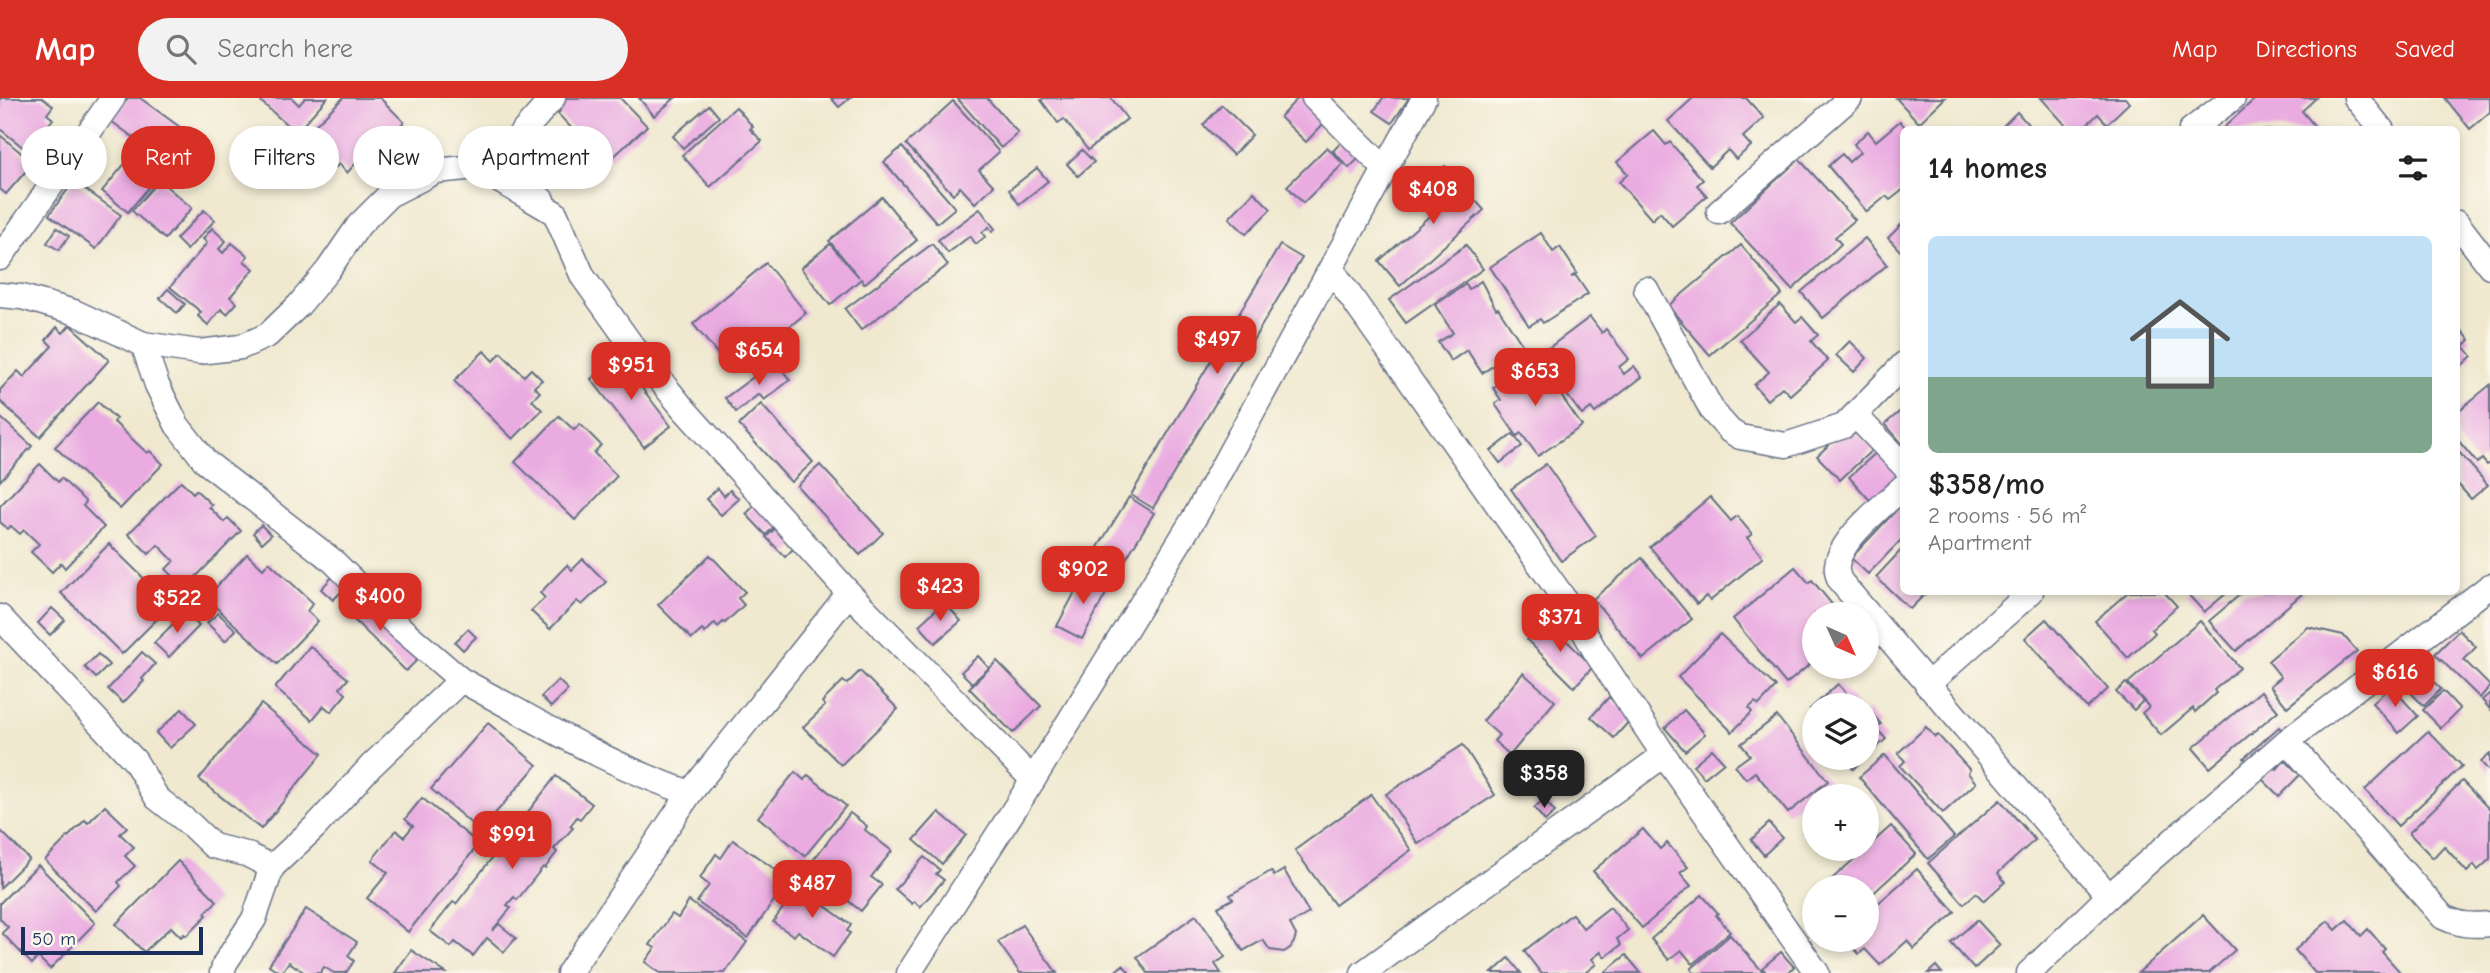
<!DOCTYPE html>
<meta charset="utf-8">
<style>
body{margin:0;font-family:"Comic Neue",sans-serif;background:#f2f2f2;color:#222;height:100vh;display:flex;flex-direction:column;font-size:26px;white-space:nowrap}
*{box-sizing:border-box;margin:0}
p{font-size:23px;color:#767676}
.icon{flex:none;width:38px;height:38px;fill:none;stroke:currentColor;stroke-width:2;stroke-linecap:round;stroke-linejoin:round}
.map{position:relative;flex:1;overflow:hidden}
.drawer{position:absolute;left:1900px;top:28px;width:560px;height:469px;display:flex;flex-direction:column;background:#fff;border-radius:10px;box-shadow:0 4px 10px #0003}
.drawer>*{flex:none}
.hud{position:absolute;left:21px;top:28px;width:665px;height:63px;display:flex;gap:14px}
.needle{width:46px;rotate:135deg}
.buttons{position:absolute;left:1802px;top:504px;display:grid;gap:14px}
.buttons a{display:grid;place-items:center;width:77px;height:77px;border-radius:50%;background:#fff;box-shadow:0 4px 10px #0003;font-size:35px}
.scale{position:absolute;left:21px;bottom:18px;width:182px;box-sizing:border-box;padding-left:7px;border:4px solid #1b2f5e;border-top:0;font-size:19px;line-height:24px;white-space:nowrap;color:#1b2f5e;-webkit-text-stroke:5px #fbf7ec;paint-order:stroke}
.price{position:absolute;translate:-50% -60px;padding:0 16px;border-radius:14px;background:#d93025;color:#fff;font-size:23px;line-height:46px;filter:drop-shadow(0 2px 4px #0008)}
.price::after{content:'';position:absolute;left:50%;top:42px;width:21px;height:16px;margin-left:-10px;background:inherit;clip-path:polygon(0 0,100% 0,50% 100%)}
.price.on{background:#222;color:#fff}
ul{padding:0;list-style:none}
li{display:grid;align-content:center;gap:14px;height:371px;padding:0 28px}
li+li{border-top:2px solid #e0e0e0}
li span{display:grid;place-items:center;height:217px;border-radius:10px;color:#555}
li>.icon{margin-inline-start:auto}
span .icon{width:126px;height:126px;fill:#fffc;stroke-width:1}
li b{font-size:30px}
h2{display:flex;justify-content:space-between;align-items:center;height:84px;padding:0 28px;font-size:30px}
.pill{padding:0 24px;border-radius:32px;background:#fff;box-shadow:0 4px 10px #0003;font-size:24px;line-height:63px}
.pill.on{background:#d93025;color:#fff}
header{display:flex;align-items:center;gap:42px;box-sizing:border-box;height:98px;padding:0 35px;background:#d93025;color:#fff}
header strong{font-size:33px}
nav{display:flex;gap:38px;margin-inline-start:auto;font-size:24px}
.search{width:490px;height:63px;background:#f2f2f2;display:flex;align-items:center;gap:18px;box-sizing:border-box;padding:0 24px;border-radius:38px;color:#767676;font-size:26px}
.map>svg:first-child{display:block}
</style>
<header>
<strong>Map</strong>
<div class="search"><svg class="icon" aria-label="search" viewBox="0 0 24 24"><circle cx="10" cy="10" r="6"/><path d="M15 15l6 6"/></svg>Search here</div>
<nav><a>Map</a><a>Directions</a><a>Saved</a></nav>
</header>
<div class="map">
<svg width="2490" height="875" viewBox="0 0 2490 875">
<rect width="100%" height="100%" fill="#fbf7ec"/>
<filter id="ink" filterUnits="userSpaceOnUse"><feTurbulence type="fractalNoise" baseFrequency=".0143" numOctaves="2"/><feDisplacementMap in="SourceGraphic" scale="14" xChannelSelector="R" yChannelSelector="G"/><feConvolveMatrix kernelMatrix="1 2 1 2 8 2 1 2 1" color-interpolation-filters="sRGB"/></filter>
<filter id="wash" filterUnits="userSpaceOnUse"><feTurbulence type="fractalNoise" baseFrequency=".00686" numOctaves="4" result="noise"/><feDisplacementMap in="SourceGraphic" scale="28" xChannelSelector="R" yChannelSelector="G"/><feGaussianBlur stdDeviation="1.57" result="paint"/><feColorMatrix in="noise" values="0 0 0 0 0 0 0 0 0 0 0 0 0 0 0 0 0 1.4 0 .05"/><feComposite in="paint" operator="in"/></filter>
<g filter="url(#wash)">
<rect width="100%" height="100%" fill="#f0e9d0"/>
<g id="blocks">
<g fill="#eaabe1">
<polygon points="0,0 42,0 53,8 47,16 53,21 37,41 33,38 24,50 0,31"/>
<polygon points="128,0 140,0 199,43 178,72 111,23"/>
<polygon points="257,0 292,0 299,7 305,0 327,0 296,35"/>
<polygon points="343,0 380,0 404,24 382,46 386,51 363,73 356,65 347,75 339,66 336,69 323,55 329,50 311,31"/>
<polygon points="566,0 620,0 647,28 611,61 584,33 579,38 558,16 560,13 556,9"/>
<polygon points="639,0 675,0 654,18"/>
<polygon points="831,0 850,0 839,9"/>
<polygon points="957,0 987,0 1018,35 1001,50"/>
<polygon points="1044,0 1111,0 1127,21 1088,52 1064,21 1058,25 1041,2"/>
<polygon points="1298,0 1303,0 1326,23 1306,44 1280,19"/>
<polygon points="1383,0 1409,0 1392,25 1374,13"/>
<polygon points="1693,0 1746,0 1764,20 1743,39 1751,48 1736,61 1728,52 1710,69 1668,23"/>
<polygon points="1896,0 1945,0 1919,25"/>
<polygon points="2041,0 2125,0 2129,5 2107,26 2098,16 2081,32 2070,32"/>
<polygon points="2256,0 2316,0 2302,13 2318,32 2221,32"/>
<polygon points="2445,0 2490,0 2490,14 2470,31"/>
<polygon points="953,3 999,54 979,72 994,88 975,105 960,89 953,96 906,46"/>
<polygon points="709,7 719,19 683,50 673,38"/>
<polygon points="1222,7 1252,37 1233,57 1203,27"/>
<polygon points="736,9 753,29 750,31 762,43 710,89 682,57"/>
<polygon points="2017,14 2033,32 1999,32"/>
<polygon points="1900,23 1907,32 1904,32 1904,91 1890,102 1886,98 1867,114 1828,68 1842,56 1849,64 1860,54 1854,46 1868,33 1876,43"/>
<polygon points="412,28 432,48 409,71 389,50"/>
<polygon points="1654,33 1666,47 1670,44 1703,82 1697,87 1707,98 1672,128 1660,114 1652,122 1619,84 1628,76 1617,64"/>
<polygon points="0,37 33,65 6,96 0,91"/>
<polygon points="1344,41 1360,59 1349,70 1333,53"/>
<polygon points="902,49 955,110 937,125 884,64"/>
<polygon points="1327,49 1343,66 1303,105 1287,88"/>
<polygon points="1082,52 1094,64 1078,78 1067,66"/>
<polygon points="133,56 159,77 128,114 102,93"/>
<polygon points="1799,61 1855,122 1835,139 1841,146 1792,192 1730,125"/>
<polygon points="1445,68 1484,112 1400,188 1379,163 1434,114 1416,95"/>
<polygon points="1037,70 1048,83 1019,106 1009,92"/>
<polygon points="159,82 192,110 165,141 132,113"/>
<polygon points="74,83 121,117 96,151 49,117"/>
<polygon points="1254,94 1271,111 1246,136 1229,120"/>
<polygon points="882,99 917,142 864,186 861,181 830,207 801,170 830,146 859,179 829,143"/>
<polygon points="980,111 995,131 992,134 989,129 982,134 985,139 976,146 970,138 948,155 938,142"/>
<polygon points="204,112 215,122 187,152 176,141"/>
<polygon points="1904,124 1904,157 1888,140"/>
<polygon points="57,130 69,138 59,152 47,145"/>
<polygon points="212,130 226,143 219,151 223,155 232,145 248,158 244,163 254,171 230,199 237,205 227,216 221,211 208,227 198,218 201,214 170,189 207,145 203,141"/>
<polygon points="1541,135 1553,154 1560,149 1577,175 1571,179 1576,178 1588,196 1543,225 1540,221 1529,228 1490,169"/>
<polygon points="1865,140 1887,167 1823,220 1801,194"/>
<polygon points="932,146 948,167 861,232 845,211"/>
<polygon points="1280,147 1302,160 1153,410 1131,397"/>
<polygon points="1466,147 1483,171 1406,225 1389,202"/>
<polygon points="1741,147 1782,196 1710,257 1668,208"/>
<polygon points="766,165 806,215 733,275 693,226"/>
<polygon points="1481,183 1496,211 1498,210 1523,248 1482,275 1467,252 1451,263 1438,244 1453,235 1435,207 1466,186 1469,191"/>
<polygon points="168,191 185,206 177,215 160,200"/>
<polygon points="1780,206 1796,224 1802,219 1818,237 1811,243 1828,263 1790,297 1782,289 1767,302 1754,287 1769,274 1740,242"/>
<polygon points="1590,219 1602,235 1606,231 1629,261 1619,269 1624,276 1634,268 1642,279 1595,315 1591,310 1582,317 1538,258"/>
<polygon points="70,227 109,262 40,339 0,303 0,292 18,273 24,279 52,248 46,242 57,229 63,235"/>
<polygon points="2457,227 2470,242 2464,248 2472,258 2457,272"/>
<polygon points="1850,243 1867,260 1854,274 1836,257"/>
<polygon points="484,253 493,263 501,255 524,278 531,271 542,282 534,289 540,294 532,302 542,312 513,341 454,283"/>
<polygon points="618,259 671,328 644,349 591,281"/>
<polygon points="1535,260 1582,328 1538,358 1521,335 1517,338 1495,306 1501,302 1493,290"/>
<polygon points="775,263 790,282 764,302 759,296 736,314 725,300"/>
<polygon points="2490,287 2490,365 2487,367 2482,361 2477,365 2457,341 2457,314"/>
<polygon points="98,304 116,321 114,324 147,355 150,353 163,366 120,411 55,349"/>
<polygon points="761,306 813,364 791,384 739,327"/>
<polygon points="1904,310 1904,348 1885,326"/>
<polygon points="559,318 574,332 580,326 601,347 594,355 617,378 575,422 515,364"/>
<polygon points="0,319 32,348 0,383"/>
<polygon points="1850,327 1873,351 1840,382 1817,358"/>
<polygon points="1513,336 1522,348 1500,365 1491,353"/>
<polygon points="2457,352 2488,387 2471,401 2457,385"/>
<polygon points="1878,353 1904,382 1875,408 1849,379"/>
<polygon points="40,366 58,384 61,380 86,404 83,408 104,429 65,470 61,465 52,474 31,454 39,446 24,432 20,436 11,428 8,431 0,424 0,408"/>
<polygon points="1546,366 1596,438 1561,463 1511,391"/>
<polygon points="820,367 883,435 860,457 797,388"/>
<polygon points="181,383 193,395 196,392 212,407 209,409 224,424 228,420 241,433 185,490 166,471 174,463 158,447 149,456 128,436"/>
<polygon points="718,390 724,398 730,392 739,401 721,417 706,401"/>
<polygon points="1129,399 1154,415 1113,482 1087,467"/>
<polygon points="1710,399 1731,423 1737,418 1752,436 1747,440 1763,459 1710,503 1706,498 1697,506 1650,449"/>
<polygon points="759,403 780,423 766,437 746,416"/>
<polygon points="1904,404 1904,439 1868,476 1851,460"/>
<polygon points="781,425 799,445 785,459 766,439"/>
<polygon points="261,427 271,437 262,445 253,435"/>
<polygon points="109,446 171,507 122,556 61,495"/>
<polygon points="1904,449 1904,494 1927,494 1910,511 1876,479"/>
<polygon points="247,456 263,471 269,464 313,505 307,513 318,523 277,566 206,500"/>
<polygon points="710,457 745,494 738,500 744,507 725,525 723,524 718,529 715,525 705,535 702,532 692,541 658,507"/>
<polygon points="1642,460 1692,521 1643,561 1593,501"/>
<polygon points="583,461 606,484 582,507 577,503 550,531 531,513 545,500 540,495 567,467 572,472"/>
<polygon points="1795,469 1809,485 1812,482 1840,516 1815,516 1815,562 1786,586 1733,521"/>
<polygon points="1085,475 1110,488 1082,541 1057,528"/>
<polygon points="335,476 347,488 333,502 321,491"/>
<polygon points="2128,494 2164,494 2177,508 2152,531 2155,535 2128,560 2095,523"/>
<polygon points="2186,494 2228,494 2204,514"/>
<polygon points="2243,494 2304,494 2236,553 2209,523"/>
<polygon points="355,497 419,560 406,573 342,510"/>
<polygon points="944,504 961,523 935,545 919,527"/>
<polygon points="1557,509 1575,525 1564,537 1546,521"/>
<polygon points="52,510 65,522 50,537 38,525"/>
<polygon points="185,514 199,528 169,559 154,545"/>
<polygon points="218,515 236,532 225,543 207,525"/>
<polygon points="2046,521 2108,591 2087,610 2025,540"/>
<polygon points="1547,523 1593,569 1574,589 1527,542"/>
<polygon points="2200,523 2240,570 2214,592 2216,595 2195,614 2193,610 2161,637 2142,615 2149,609 2128,585"/>
<polygon points="2308,529 2343,537 2357,553 2287,609 2270,588 2281,579 2268,563"/>
<polygon points="468,531 476,539 463,552 455,544"/>
<polygon points="2459,532 2476,549 2464,562 2490,588 2480,600 2435,556"/>
<polygon points="1720,536 1776,589 1759,607 1755,604 1749,610 1752,614 1732,634 1678,579"/>
<polygon points="310,548 348,581 340,590 346,596 331,614 324,608 312,622 275,590"/>
<polygon points="142,554 155,566 142,581 144,583 123,605 108,591"/>
<polygon points="98,556 109,567 96,580 85,569"/>
<polygon points="978,558 989,570 972,585 961,574"/>
<polygon points="997,563 1041,608 1013,635 969,590"/>
<polygon points="2418,568 2441,591 2424,608 2401,585"/>
<polygon points="860,573 898,611 841,667 803,629 825,608 822,604 843,583 847,586"/>
<polygon points="1523,575 1555,603 1510,657 1494,643 1499,637 1483,623"/>
<polygon points="558,582 568,592 551,609 541,599"/>
<polygon points="2126,585 2143,603 2134,612 2116,594"/>
<polygon points="1838,586 1857,607 1815,607 1815,628 1809,622 1815,617 1810,611"/>
<polygon points="2391,588 2418,618 2399,635 2372,605"/>
<polygon points="2261,593 2278,613 2210,670 2193,650"/>
<polygon points="2443,593 2460,611 2441,630 2423,612"/>
<polygon points="2490,595 2490,611 2482,602"/>
<polygon points="1609,599 1632,620 1614,640 1591,619"/>
<polygon points="261,606 322,656 261,731 199,681"/>
<polygon points="1867,610 1881,626 1876,630 1886,641 1867,658"/>
<polygon points="182,611 196,626 170,650 156,635"/>
<polygon points="1684,612 1705,636 1685,653 1665,630"/>
<polygon points="1777,618 1828,683 1788,715 1755,674 1746,681 1735,668 1750,657 1741,646"/>
<polygon points="488,625 537,667 480,733 431,691"/>
<polygon points="1926,629 1935,639 1938,637 1970,672 1968,675 1976,685 1943,715 1900,668 1905,663 1898,655"/>
<polygon points="2279,629 2287,638 2252,669 2244,660"/>
<polygon points="2428,633 2462,668 2398,728 2365,692"/>
<polygon points="1463,647 1495,697 1418,746 1386,696"/>
<polygon points="1712,651 1724,664 1704,680 1693,667"/>
<polygon points="2490,656 2490,674 2481,664"/>
<polygon points="1885,657 1954,739 1928,761 1859,679"/>
<polygon points="1843,660 1865,660 1853,671"/>
<polygon points="2285,662 2300,677 2279,698 2261,680 2274,668 2277,671"/>
<polygon points="795,674 804,682 808,677 846,708 805,758 758,719"/>
<polygon points="556,678 592,706 580,721 577,719 570,728 573,730 554,751 557,754 545,770 543,769 517,802 514,799 507,807 511,810 492,833 499,826 516,840 504,854 487,840 473,858 455,844 451,849 430,833 453,804 456,806"/>
<polygon points="2462,683 2490,712 2490,761 2478,772 2474,767 2467,774 2444,748 2433,760 2409,735"/>
<polygon points="1371,697 1411,752 1335,807 1295,752"/>
<polygon points="422,700 479,746 408,834 367,800 388,775 372,762 396,732 404,739 413,728 405,721"/>
<polygon points="1544,701 1555,714 1545,723 1534,710"/>
<polygon points="2000,702 2035,742 1998,775 2005,784 1984,803 1976,795 1964,806 1928,765"/>
<polygon points="105,708 127,729 120,736 134,749 125,758 135,768 118,784 121,788 96,813 45,762 85,722 88,725"/>
<polygon points="939,714 966,737 942,766 914,742"/>
<polygon points="850,715 867,728 865,732 892,753 871,779 882,787 861,813 807,770"/>
<polygon points="1769,725 1782,740 1764,757 1751,742"/>
<polygon points="1891,728 1916,756 1867,801 1867,789 1823,789"/>
<polygon points="1643,731 1660,751 1667,745 1688,769 1680,775 1691,788 1642,830 1593,773"/>
<polygon points="0,732 29,761 0,790"/>
<polygon points="733,742 789,781 748,840 697,804 709,787 700,780 716,756 721,760"/>
<polygon points="924,759 940,772 936,776 944,782 920,809 914,803 912,806 895,791"/>
<polygon points="178,763 217,803 205,815 207,817 186,838 184,836 181,839 171,829 144,854 116,826"/>
<polygon points="38,767 95,825 50,871 38,859 32,866 2,835 8,829 0,821 0,805"/>
<polygon points="1917,771 1955,814 1914,851 1907,843 1880,867 1865,851 1859,856 1846,842 1867,842 1867,815"/>
<polygon points="1284,772 1309,815 1290,826 1296,837 1294,844 1290,850 1284,854 1270,852 1263,842 1243,853 1218,809 1233,801 1230,797 1271,773 1274,778"/>
<polygon points="792,784 851,827 847,833 850,835 833,859 798,833 794,838 773,824 786,806 779,801"/>
<polygon points="1702,797 1718,815 1716,817 1730,834 1693,866 1681,852 1669,862 1651,841"/>
<polygon points="689,803 747,844 725,875 660,875 645,864 655,850 650,847 672,816 678,820"/>
<polygon points="1610,809 1628,832 1617,841 1621,847 1605,859 1601,854 1592,861 1596,866 1585,875 1541,875 1524,853 1572,816 1583,830"/>
<polygon points="306,811 357,844 348,858 354,863 346,875 334,875 324,869 320,875 305,875 289,864 281,875 269,867"/>
<polygon points="1196,817 1225,859 1215,866 1221,875 1148,875 1137,859"/>
<polygon points="2203,817 2235,852 2209,875 2138,875"/>
<polygon points="1977,822 2000,847 1974,871 1951,845"/>
<polygon points="2347,822 2361,838 2368,831 2385,851 2382,854 2401,875 2315,875 2295,852 2328,823 2336,832"/>
<polygon points="1022,827 1057,875 1020,875 998,844"/>
<polygon points="1730,837 1764,875 1694,875 1691,871"/>
<polygon points="411,852 446,875 395,875"/>
<polygon points="1781,854 1794,869 1787,875 1767,875 1762,870"/>
<polygon points="1626,857 1641,875 1604,875"/>
<polygon points="1509,860 1521,875 1492,875"/>
<polygon points="1123,867 1130,875 1113,875"/>
<polygon points="1936,868 1942,875 1928,875"/>
</g>
</g>
</g>
<g filter="url(#ink)">
<use href="#blocks" fill-opacity="0" stroke="#667086" stroke-width="2"/>
<g fill="none" stroke-linecap="round" stroke-linejoin="round">
<g stroke="#667086" stroke-width="27">
<g id="minor">
<polyline points="1314,0 1386,72"/>
<polyline points="2356,0 2382,32"/>
<polyline points="2191,32 2233,0"/>
<polyline points="514,44 524,84 542,102"/>
<polyline points="476,69 555,115 583,179 630,245 682,309 849,495 1033,682"/>
<polyline points="1719,114 1850,0"/>
<polyline points="2457,125 2490,168"/>
<polyline points="0,160 113,0"/>
<polyline points="1332,172 1574,515 1595,553 1664,657"/>
<polyline points="1646,191 1713,314 1730,333 1740,339 1786,347 1844,328 1904,266"/>
<polyline points="0,197 22,199 74,214 143,246 199,254 241,249 268,237 299,207 328,172 359,127 389,97 436,73 476,69 514,44 553,0"/>
<polyline points="143,246 157,287 177,327 206,364 333,463 397,527 461,582"/>
<polyline points="1856,318 1904,368"/>
<path d="M1904,388c-20,19 -63,52 -67,79 -1,6 1,11 3,16l269,315"/>
<path d="M0,519l135,144 22,37 33,26 23,22 33,8 26,13 44,-41 55,-60 90,-86c75,40 148,86 229,113"/>
<polyline points="1927,587 2031,494"/>
<path d="M2287,643l156,176c17,8 28,9 47,7"/>
<polyline points="222,875 225,865 254,821 272,769"/>
<polyline points="569,875 690,695 849,495"/>
<polyline points="909,875 1033,682 1196,417 1424,0"/>
<polyline points="1363,875 1664,657 1817,875"/>
<polyline points="2029,875 2109,798 2287,643 2490,488"/>
</g>
</g>
<use href="#minor" stroke="#fff" stroke-width="24"/>
</g>
</g>
</svg>
<div class="buttons">
<a><svg class="needle" viewBox="-14 -14 28 28"><path d="M0-13l5 13h-10z" fill="#e53935"/><path d="M0 13l5-13h-10z" fill="#767676"/></svg></a>
<a><svg class="icon" aria-label="layers" viewBox="0 0 24 24"><path d="M12 4l9 5-9 5-9-5zM3 14l9 5 9-5"/></svg></a>
<a>+</a>
<a>−</a>
</div>
<div class="scale">50 m</div>
<b class="price" style="left:1433px;top:128px">$408</b>
<b class="price" style="left:1217px;top:278px">$497</b>
<b class="price" style="left:759px;top:289px">$654</b>
<b class="price" style="left:631px;top:304px">$951</b>
<b class="price" style="left:1535px;top:310px">$653</b>
<b class="price" style="left:1083px;top:508px">$902</b>
<b class="price" style="left:940px;top:525px">$423</b>
<b class="price" style="left:380px;top:535px">$400</b>
<b class="price" style="left:177px;top:537px">$522</b>
<b class="price" style="left:1560px;top:556px">$371</b>
<b class="price" style="left:2395px;top:611px">$616</b>
<b class="price on" style="left:1544px;top:712px">$358</b>
<b class="price" style="left:512px;top:773px">$991</b>
<b class="price" style="left:812px;top:822px">$487</b>
<div class="hud">
<a class="pill">Buy</a>
<a class="pill on">Rent</a>
<a class="pill">Filters</a>
<a class="pill">New</a>
<a class="pill">Apartment</a>
</div>
<section class="drawer">
<h2>14 homes<svg class="icon" aria-label="filters" viewBox="0 0 24 24"><path d="M4 7h16M4 17h16"/><circle cx="9" cy="7" r="2"/><circle cx="15" cy="17" r="2"/></svg></h2>
<ul>
<li><span style="background:linear-gradient(#bfe0f5 65%,#7fa58c 0)"><svg class="icon" aria-label="home" viewBox="0 0 24 24"><path d="M3 11l9-7 9 7M6 9v11h12V9"/></svg></span><div><b>$358/mo</b><p>2 rooms · 56 m²</p><p>Apartment</p></div></li>
</ul>
</section>
</div>
